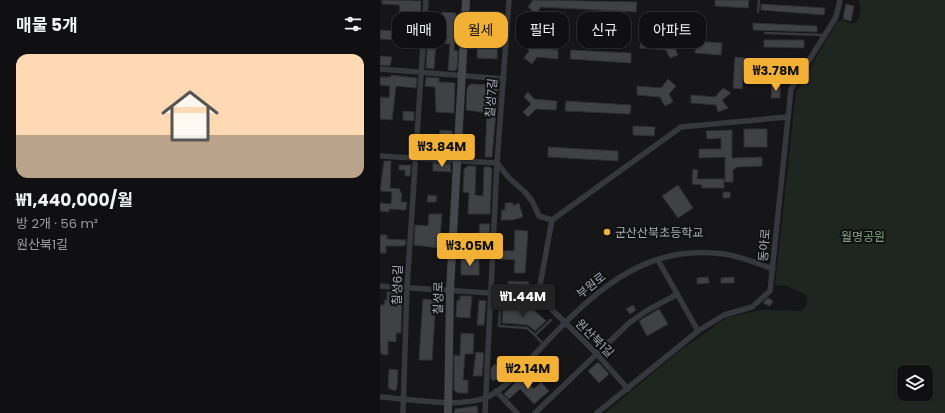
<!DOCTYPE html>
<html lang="ko">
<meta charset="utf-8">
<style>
body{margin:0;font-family:Poppins,"Noto Sans KR",sans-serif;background:#1e1e20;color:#f1f3f6;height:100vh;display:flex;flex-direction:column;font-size:15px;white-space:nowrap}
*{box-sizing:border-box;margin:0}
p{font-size:13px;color:#9c9d9f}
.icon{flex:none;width:22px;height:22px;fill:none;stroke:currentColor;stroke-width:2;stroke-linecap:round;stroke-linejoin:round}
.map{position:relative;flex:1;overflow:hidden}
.drawer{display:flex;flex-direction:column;background:#101012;width:380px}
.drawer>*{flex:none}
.guide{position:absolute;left:12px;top:12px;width:380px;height:36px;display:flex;gap:8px}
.buttons{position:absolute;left:517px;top:365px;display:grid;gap:8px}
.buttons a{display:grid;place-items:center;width:36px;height:36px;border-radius:8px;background:#101012;box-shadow:0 1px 3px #0004,0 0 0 1px #303032;font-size:20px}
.price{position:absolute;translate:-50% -34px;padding:0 9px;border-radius:4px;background:#f2b134;color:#111;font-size:13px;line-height:26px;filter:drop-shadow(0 1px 2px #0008)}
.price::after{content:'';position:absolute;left:50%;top:24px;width:12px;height:9px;margin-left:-6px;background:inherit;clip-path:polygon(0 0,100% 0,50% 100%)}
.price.selected{background:#222;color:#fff}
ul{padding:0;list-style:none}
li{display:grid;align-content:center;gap:8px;height:212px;padding:0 16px}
li span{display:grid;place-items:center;height:124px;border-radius:12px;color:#555}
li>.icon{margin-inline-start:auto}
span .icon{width:72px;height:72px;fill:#fffc;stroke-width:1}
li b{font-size:17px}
h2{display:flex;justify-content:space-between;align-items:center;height:48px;padding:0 16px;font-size:17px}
.tag{padding:0 14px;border-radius:12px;background:#101012;box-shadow:0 1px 3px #0004,0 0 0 1px #303032;font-size:14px;line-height:36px}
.tag.selected{background:#f2b134;color:#111}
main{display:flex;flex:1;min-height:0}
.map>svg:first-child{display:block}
</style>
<main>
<section class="drawer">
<h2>매물 5개<svg class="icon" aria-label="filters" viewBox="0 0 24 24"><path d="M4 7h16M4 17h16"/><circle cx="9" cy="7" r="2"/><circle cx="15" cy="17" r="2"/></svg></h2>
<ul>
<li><span style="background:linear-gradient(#ffd9b3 65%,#b9a48a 0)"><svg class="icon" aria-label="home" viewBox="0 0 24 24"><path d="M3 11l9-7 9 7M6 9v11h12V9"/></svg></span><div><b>₩1,440,000/월</b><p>방 2개 · 56 m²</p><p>원산북1길</p></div></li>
</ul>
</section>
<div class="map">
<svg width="565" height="413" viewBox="0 0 565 413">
<rect width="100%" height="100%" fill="#161618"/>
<path fill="#1e261f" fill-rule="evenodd" d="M478,0h87v413h-340l73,-61 48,-34 34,-8 41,1c7,-3 7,-9 5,-16l-19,-9 -12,-1 21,-193 41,-70 6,-2 8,4 4,-1c6,-6 7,-16 3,-23zM524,372h22v22h-22z"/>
<g fill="#404145" stroke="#303034">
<polygon points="2,0 41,1 39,41 0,39 0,30 22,31 22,18 19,18 20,5 2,4"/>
<polygon points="153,0 257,2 256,12 161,7 156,14 148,7"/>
<polygon points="335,0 369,0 368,8 335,6"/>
<polygon points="381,4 445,8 444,15 381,10"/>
<polygon points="466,4 474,6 471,21 463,19"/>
<polygon points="62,12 76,13 74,50 78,51 77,69 74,71 68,70 70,44 56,43 54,69 46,68 49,16 62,16"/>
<polygon points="99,13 119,14 117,59 97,58"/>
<polygon points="373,23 437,26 437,32 373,30"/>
<polygon points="290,32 299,38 294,46 298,55 290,58 286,50 260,48 261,39 284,41"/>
<polygon points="151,39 155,47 178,50 178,59 157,57 152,64 144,58 149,51 145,43"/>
<polygon points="384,40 424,40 424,48 384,47"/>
<polygon points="316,41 342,43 341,55 315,53"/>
<polygon points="191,50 251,53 251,63 190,59"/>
<polygon points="0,56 12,57 10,66 0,65"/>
<polygon points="355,57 365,58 362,89 353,88"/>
<polygon points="403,61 414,68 406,82 401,78 398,69"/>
<polygon points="11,75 37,78 36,88 16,86 12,120 0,119 0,97 9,98 10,86 0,85 0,77 11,77"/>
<polygon points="46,77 59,78 59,82 75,83 74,113 56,112 55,87 45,86"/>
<polygon points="288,79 296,86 289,94 293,102 285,106 280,97 257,95 257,86 281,88"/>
<polygon points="90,84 115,85 118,89 112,157 105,157 107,113 86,110 87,88"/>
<polygon points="392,85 400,86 400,98 391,98"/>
<polygon points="343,88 351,93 342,100 348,108 338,112 336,105 311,103 311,95 335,97"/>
<polygon points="148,92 154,99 177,101 176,110 156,109 148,117 143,112 151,104 144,97"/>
<polygon points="186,101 251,105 250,114 185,111"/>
<polygon points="23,111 34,112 34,121 23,120"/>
<polygon points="253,126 275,127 274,136 253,135"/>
<rect x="364" y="129" width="23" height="18"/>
<polygon points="60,130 72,131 71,153 68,155 58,154"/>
<polygon points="352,130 352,158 382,157 382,166 357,167 353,170 353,182 345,182 345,157 319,158 319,149 341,149 341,138 327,139 326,131"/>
<polygon points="168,147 238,151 238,161 168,157"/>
<polygon points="4,161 11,161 10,188 20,189 20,193 22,193 21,202 27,202 26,210 9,209 9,212 0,211 0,203 11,204 12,192 0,191"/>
<polygon points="53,163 70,164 71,172 53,171"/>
<polygon points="19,165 31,165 30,176 25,176 25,170 19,170"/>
<polygon points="88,166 96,166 95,195 103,196 104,167 110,167 112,169 110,214 88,214 89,193 83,192 84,169"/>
<polygon points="313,169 318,170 317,179 344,179 344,188 322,188 322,185 312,184"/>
<polygon points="298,185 313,208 298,218 282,196"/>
<rect x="343" y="192" width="7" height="6"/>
<polygon points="48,195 57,196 56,202 47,202"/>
<polygon points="125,203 133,203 133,206 139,203 143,217 133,220 121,220 122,210 125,210"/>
<polygon points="49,214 62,214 59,248 34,245 35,225 48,226"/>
<polygon points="100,224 110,224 109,235 99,234"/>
<polygon points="135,230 148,231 145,273 134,273 135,260 117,259 117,250 134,251"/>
<polygon points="0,235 7,235 7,239 26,240 26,244 24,246 6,246 6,253 0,253"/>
<polygon points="82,238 101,239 101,245 82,244"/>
<rect x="81" y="259" width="18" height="16"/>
<polygon points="328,277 329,283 317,284 317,278"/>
<polygon points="354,277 354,283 341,283 341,278"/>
<polygon points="128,281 149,282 148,291 128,290"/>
<polygon points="7,292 22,293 21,333 16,333 16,342 8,341 8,355 1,354 0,342 0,305 4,305 5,300 7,300"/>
<polygon points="80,296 92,296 90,318 76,317 77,300 80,300"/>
<polygon points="388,298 393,301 390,306 383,303"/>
<polygon points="43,299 56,300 52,360 39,360"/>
<polygon points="99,300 106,301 104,325 97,325"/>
<polygon points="253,305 256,310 250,314 246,309"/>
<polygon points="123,308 154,310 166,321 155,331 148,325 122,323"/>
<polygon points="279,309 288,324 267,336 259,321"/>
<polygon points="81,333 94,334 93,354 85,354 83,380 88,380 88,393 78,393 74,390 74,355 80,356"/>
<polygon points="96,352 104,353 102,376 93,376"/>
<polygon points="218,362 229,374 219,383 208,371"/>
<polygon points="115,364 124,373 114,381 111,379 111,368"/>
<polygon points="9,369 18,370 17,388 15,391 8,388"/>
<polygon points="142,376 154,389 161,382 169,391 154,404 140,389 129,399 124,394"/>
<polygon points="97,406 98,413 74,413 75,409"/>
</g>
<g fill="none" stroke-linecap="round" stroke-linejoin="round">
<g stroke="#37383d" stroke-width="2.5">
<polyline points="378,12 379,0"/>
<polyline points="385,33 444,35"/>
<polyline points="120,306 119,326 147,328 155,335 171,320"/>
<polyline points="155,335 163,344"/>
</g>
<g stroke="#37383d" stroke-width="5.5">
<polyline points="0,69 124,79"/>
<polyline points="0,156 117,163"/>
<polyline points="117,163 130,179 145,192 152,201 159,216 172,220 158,296"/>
<polyline points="172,220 301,127 407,117"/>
<polyline points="278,260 318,331"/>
<polyline points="0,286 158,296 216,353 248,389"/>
<polyline points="116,391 137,413"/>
<path d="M0,397c31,2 76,11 105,1 19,-7 38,-32 52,-46 52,-55 104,-110 187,-98 16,2 33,9 49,15"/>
<polyline points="23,413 27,287 46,0"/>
<polyline points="105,413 117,163 129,0"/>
<polyline points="155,413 249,323 266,311 296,295"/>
<polyline points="217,413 318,331 344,315 372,307 390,291 411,89 456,17 460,0"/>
</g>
<polyline stroke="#45474d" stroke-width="8" points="68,413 70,290 86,0"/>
</g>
<circle fill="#f2b134" stroke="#111113" stroke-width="1.5" cx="227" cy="232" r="4"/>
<g text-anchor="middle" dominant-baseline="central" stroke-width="4" stroke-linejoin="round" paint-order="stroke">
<g font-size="12" fill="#a8adb8" stroke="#111113">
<text transform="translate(111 98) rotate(-86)">칠성7길</text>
<text transform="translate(384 245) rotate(-85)">동아로</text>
<text transform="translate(17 285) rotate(-88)">칠성6길</text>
<text transform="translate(211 285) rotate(-39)">부원로</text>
<text transform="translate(58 298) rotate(-89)">칠성로</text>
<text transform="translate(215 338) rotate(45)">원산북1길</text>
</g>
<g font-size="12" fill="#a8adb8" stroke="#111113" text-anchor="start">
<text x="235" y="232">군산산북초등학교</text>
</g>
<g font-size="12" fill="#7fa381" stroke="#111113">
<text x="483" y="236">월명공원</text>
</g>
</g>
</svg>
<div class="buttons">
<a><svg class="icon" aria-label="layers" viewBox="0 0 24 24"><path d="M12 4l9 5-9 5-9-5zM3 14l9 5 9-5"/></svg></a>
</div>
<b class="price" style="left:396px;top:92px">₩3.78M</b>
<b class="price" style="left:62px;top:168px">₩3.84M</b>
<b class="price" style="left:90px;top:267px">₩3.05M</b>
<b class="price selected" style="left:143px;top:318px">₩1.44M</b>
<b class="price" style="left:148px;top:390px">₩2.14M</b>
<div class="guide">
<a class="tag">매매</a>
<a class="tag selected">월세</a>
<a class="tag">필터</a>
<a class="tag">신규</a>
<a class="tag">아파트</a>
</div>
</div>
</main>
